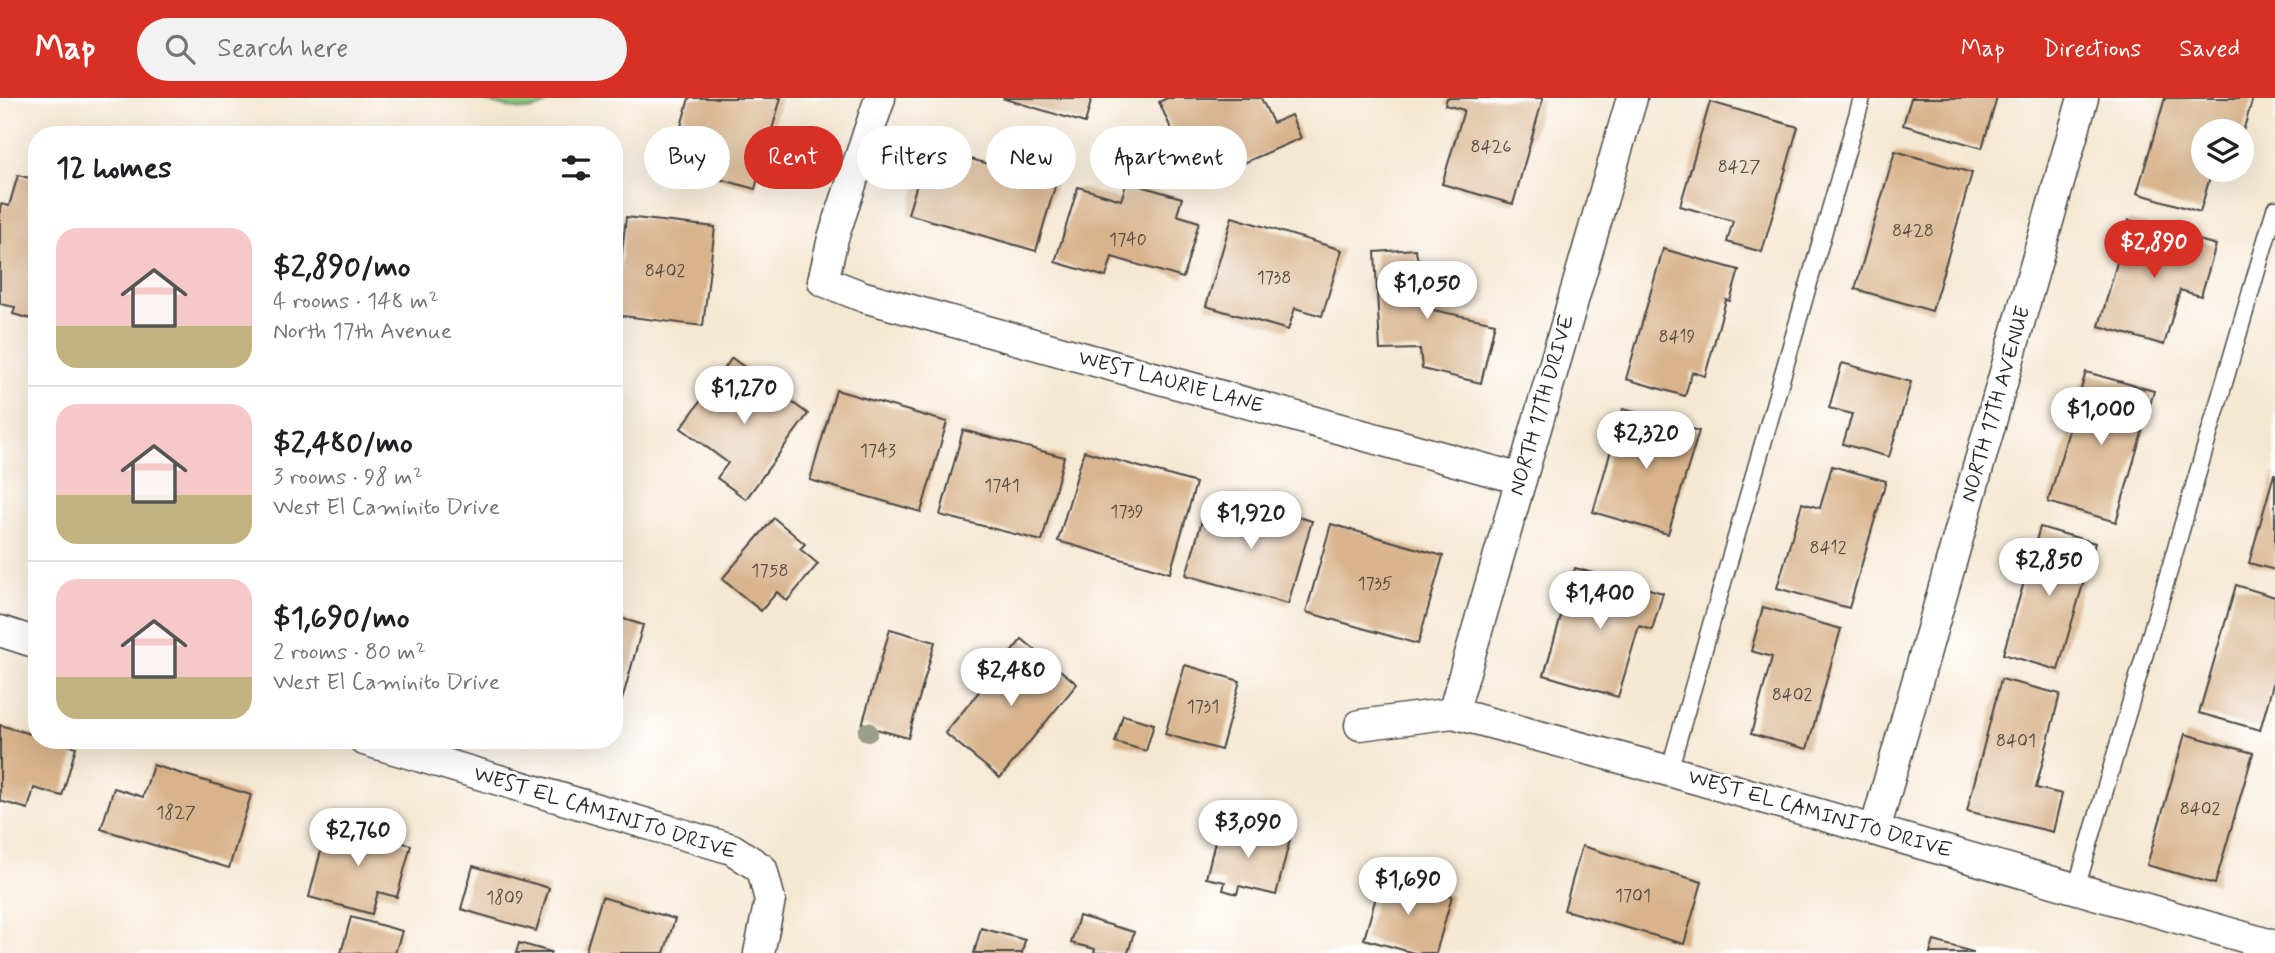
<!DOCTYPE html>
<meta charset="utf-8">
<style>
body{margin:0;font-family:Mynerve,sans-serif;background:#f2f2f2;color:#202124;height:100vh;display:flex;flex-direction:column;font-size:26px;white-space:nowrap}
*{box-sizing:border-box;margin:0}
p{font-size:23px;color:#757577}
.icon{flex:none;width:38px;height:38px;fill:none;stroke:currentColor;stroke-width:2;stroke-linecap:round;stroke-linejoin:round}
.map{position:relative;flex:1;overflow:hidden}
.drawer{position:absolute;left:28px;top:28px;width:595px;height:623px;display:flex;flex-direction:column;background:#fff;border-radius:28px;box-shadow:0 7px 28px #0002}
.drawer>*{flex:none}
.hud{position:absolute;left:644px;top:28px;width:665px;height:63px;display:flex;gap:14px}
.controls{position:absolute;left:2191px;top:21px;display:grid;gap:14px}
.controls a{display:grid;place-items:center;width:63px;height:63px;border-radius:50%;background:#fff;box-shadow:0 7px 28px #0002;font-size:35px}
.price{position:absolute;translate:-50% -60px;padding:0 16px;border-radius:24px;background:#fff;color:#222;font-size:23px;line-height:46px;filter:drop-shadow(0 2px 4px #0008)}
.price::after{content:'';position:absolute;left:50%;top:42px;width:21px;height:16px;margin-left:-10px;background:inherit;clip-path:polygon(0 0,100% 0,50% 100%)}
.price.on{background:#d93025;color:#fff}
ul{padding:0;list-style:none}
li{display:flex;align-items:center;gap:21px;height:175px;padding:0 28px}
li+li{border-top:2px solid #e0e0e0}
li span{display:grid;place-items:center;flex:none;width:196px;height:140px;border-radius:21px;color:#555}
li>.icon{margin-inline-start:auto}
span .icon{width:84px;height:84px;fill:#fffc;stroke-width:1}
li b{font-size:30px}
h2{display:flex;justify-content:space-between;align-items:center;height:84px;padding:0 28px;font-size:30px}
.pill{padding:0 24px;border-radius:32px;background:#fff;box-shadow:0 7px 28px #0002;font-size:24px;line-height:63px}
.pill.on{background:#d93025;color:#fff}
header{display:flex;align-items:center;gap:42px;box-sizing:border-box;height:98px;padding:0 35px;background:#d93025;color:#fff}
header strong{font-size:33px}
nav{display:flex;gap:38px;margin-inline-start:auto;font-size:24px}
.search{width:490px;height:63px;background:#f2f2f2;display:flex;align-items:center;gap:18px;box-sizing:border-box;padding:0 24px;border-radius:38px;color:#757577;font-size:26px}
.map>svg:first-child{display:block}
</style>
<header>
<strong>Map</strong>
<div class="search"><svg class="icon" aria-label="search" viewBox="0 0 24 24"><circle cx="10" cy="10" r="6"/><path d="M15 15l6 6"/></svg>Search here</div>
<nav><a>Map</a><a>Directions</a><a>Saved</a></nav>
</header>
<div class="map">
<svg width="2275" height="855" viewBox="0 0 2275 855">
<rect width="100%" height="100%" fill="#fff"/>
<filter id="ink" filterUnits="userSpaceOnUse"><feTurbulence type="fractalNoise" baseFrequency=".0143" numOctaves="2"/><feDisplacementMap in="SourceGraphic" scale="14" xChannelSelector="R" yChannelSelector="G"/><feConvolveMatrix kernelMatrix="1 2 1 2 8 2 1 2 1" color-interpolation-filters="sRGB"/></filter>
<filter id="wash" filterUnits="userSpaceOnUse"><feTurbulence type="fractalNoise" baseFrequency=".00686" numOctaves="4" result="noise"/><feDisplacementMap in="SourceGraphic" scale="28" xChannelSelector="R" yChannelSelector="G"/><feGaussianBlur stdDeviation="1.57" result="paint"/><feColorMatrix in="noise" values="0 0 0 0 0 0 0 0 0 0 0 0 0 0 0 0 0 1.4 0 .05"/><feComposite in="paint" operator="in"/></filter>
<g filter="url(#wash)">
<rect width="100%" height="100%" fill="#f5e8d3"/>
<path fill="#87c67d" stroke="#597854" stroke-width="2" d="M476,0h77c-21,23 -52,7 -77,0z"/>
<g id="blocks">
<g fill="#d8b38b">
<polygon points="689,0 781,0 755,91 670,67"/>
<polygon points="1002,0 1092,0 1085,25"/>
<polygon points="1167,0 1261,0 1273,25 1291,17 1301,40 1196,86 1159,4"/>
<polygon points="1447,0 1543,0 1513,106 1442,86 1464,12 1445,7"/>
<polygon points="1911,0 1997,0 1982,50 1903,27"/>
<polygon points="2165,0 2253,0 2243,33 2203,33 2203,72 2212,72 2200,114 2137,95"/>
<polygon points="1710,4 1798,29 1762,154 1727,144 1733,123 1680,108"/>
<polygon points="928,49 1056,85 1036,153 908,116"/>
<polygon points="1895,53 1972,75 1932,213 1855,191"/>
<polygon points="2213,72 2232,72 2230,78"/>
<polygon points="18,77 37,82 37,216 33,215 31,221 13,216 15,209 0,206 0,111 1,106 9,108"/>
<polygon points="1127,84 1182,100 1177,117 1199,124 1183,180 1112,159 1106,179 1055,164 1078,89 1121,102"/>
<polygon points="626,119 715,129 703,228 615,217"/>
<polygon points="1232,119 1342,152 1322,218 1295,210 1288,232 1206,208"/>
<polygon points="2129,122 2216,147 2201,198 2180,192 2164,247 2099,228"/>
<polygon points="1415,151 1433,212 1495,225 1481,285 1422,271 1420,251 1380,252 1375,154"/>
<polygon points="1663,151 1739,172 1730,203 1726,202 1705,278 1692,274 1685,298 1626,281"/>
<polygon points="732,260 808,316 746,401 717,380 728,365 681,330"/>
<polygon points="1842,265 1911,284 1889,359 1843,346 1852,316 1829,310"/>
<polygon points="2086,274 2154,293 2116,424 2048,404"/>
<polygon points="836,292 947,324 921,414 810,382"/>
<polygon points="1623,311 1699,333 1668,436 1593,414"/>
<polygon points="963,332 1064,359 1042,443 940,417"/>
<polygon points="1084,353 1196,385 1170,475 1058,443"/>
<polygon points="1832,368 1886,383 1849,510 1777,490 1802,405 1820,410"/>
<polygon points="2274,376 2275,376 2275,472 2249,465"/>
<polygon points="1231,400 1312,423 1288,506 1186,477 1203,419 1224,425"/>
<polygon points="774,420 805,446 800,451 818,466 787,503 777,494 761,513 722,481"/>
<polygon points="1331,426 1443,458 1418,546 1306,514"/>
<polygon points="2040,429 2095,445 2058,572 2003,556"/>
<polygon points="1575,470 1663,495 1652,532 1639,528 1618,599 1544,577"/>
<polygon points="2236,487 2275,499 2275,579 2260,632 2199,615"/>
<polygon points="1763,509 1841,531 1807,651 1751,636 1772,559 1751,553"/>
<polygon points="614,518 643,527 622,602 614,600"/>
<polygon points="890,531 935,544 908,640 862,627"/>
<polygon points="1022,541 1077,586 1000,680 945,635"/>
<polygon points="1185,567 1240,583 1221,652 1165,636"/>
<polygon points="2001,581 2060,596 2036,690 2062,696 2053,734 1967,713"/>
<polygon points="1123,617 1154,626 1146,653 1115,644"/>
<polygon points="0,627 37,638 37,642 52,642 76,649 62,698 34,690 28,711 0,703"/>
<polygon points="2185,636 2253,655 2215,786 2147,767"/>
<polygon points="153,667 251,697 229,770 101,731 114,690 143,699"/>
<polygon points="328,725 411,747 397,799 378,794 372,816 309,799"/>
<polygon points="1236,727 1290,741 1276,797 1239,788 1237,796 1223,792 1225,784 1206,780 1218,732 1233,735"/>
<polygon points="1582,748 1702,784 1684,846 1564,812"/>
<polygon points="473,768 549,790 536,833 461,811"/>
<polygon points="1382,778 1452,798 1436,855 1414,855 1364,841"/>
<polygon points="602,799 675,821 664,855 585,855"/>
<polygon points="1079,818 1134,834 1128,855 1094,855 1095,851 1071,845"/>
<polygon points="351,819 402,833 395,855 341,855"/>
<polygon points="981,830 1025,842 1022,855 974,855"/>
<polygon points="1934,843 1973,854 1973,855 1930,855"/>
<polygon points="519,845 551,854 550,855 516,855"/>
</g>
</g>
</g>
<g filter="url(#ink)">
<use href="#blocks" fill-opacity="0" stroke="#494744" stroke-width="2"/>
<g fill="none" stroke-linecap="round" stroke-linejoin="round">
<g stroke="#494744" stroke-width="19">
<g id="lane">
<polyline points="1669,673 1862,0"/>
<polyline points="2076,791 2275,111"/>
</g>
</g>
<g stroke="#494744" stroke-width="33">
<g id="street">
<polyline points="880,0 833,140 823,183 864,199 1521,381"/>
<polyline points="0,533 37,545"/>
<polyline points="1453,615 1632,0"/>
<polyline points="1360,627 1453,615 1669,673 2275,848"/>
<polyline points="364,642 732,751 762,771 770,802 759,855"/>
<polyline points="1875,732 2083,0"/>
</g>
</g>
<use href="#lane" stroke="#fff" stroke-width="16"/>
<use href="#street" stroke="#fff" stroke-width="30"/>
</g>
<circle fill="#989e87" cx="868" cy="634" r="10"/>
</g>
<g text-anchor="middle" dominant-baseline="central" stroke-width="6" stroke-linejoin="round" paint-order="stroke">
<g font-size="18" fill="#564d43">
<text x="1491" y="49">8426</text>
<text x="1739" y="69">8427</text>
<text x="1913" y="133">8428</text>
<text x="1128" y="142">1740</text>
<text x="665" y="173">8402</text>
<text x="1274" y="180">1738</text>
<text x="1677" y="239">8419</text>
<text x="878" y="353">1743</text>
<text x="1002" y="388">1741</text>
<text x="1127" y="414">1739</text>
<text x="1828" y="450">8412</text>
<text x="770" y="473">1758</text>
<text x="1375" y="486">1735</text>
<text x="1792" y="597">8402</text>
<text x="1203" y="609">1731</text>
<text x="2016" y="643">8401</text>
<text x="2200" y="711">8402</text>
<text x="176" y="715">1827</text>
<text x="1633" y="798">1701</text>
<text x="505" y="800">1809</text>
</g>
<g font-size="21" fill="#2b2b2b" stroke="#fff">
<text transform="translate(1171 284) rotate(15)">WEST LAURIE LANE</text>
<text transform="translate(1996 306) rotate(-74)">NORTH 17TH AVENUE</text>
<text transform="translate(1542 307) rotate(-74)">NORTH 17TH DRIVE</text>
<text transform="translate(605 715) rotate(17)">WEST EL CAMINITO DRIVE</text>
<text transform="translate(1820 716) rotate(16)">WEST EL CAMINITO DRIVE</text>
</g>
</g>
</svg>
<div class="controls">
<a><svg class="icon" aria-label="layers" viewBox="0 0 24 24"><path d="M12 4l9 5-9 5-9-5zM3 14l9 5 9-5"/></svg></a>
</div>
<b class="price on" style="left:2154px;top:182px">$2,890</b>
<b class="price" style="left:1427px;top:223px">$1,050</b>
<b class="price" style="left:744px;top:328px">$1,270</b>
<b class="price" style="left:2101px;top:349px">$1,000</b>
<b class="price" style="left:1646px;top:373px">$2,320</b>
<b class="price" style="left:1251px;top:453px">$1,920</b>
<b class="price" style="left:2049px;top:500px">$2,850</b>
<b class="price" style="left:1600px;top:533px">$1,400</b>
<b class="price" style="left:1011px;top:610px">$2,480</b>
<b class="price" style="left:1248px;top:762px">$3,090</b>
<b class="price" style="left:358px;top:770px">$2,760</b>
<b class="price" style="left:1408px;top:819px">$1,690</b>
<div class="hud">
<a class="pill">Buy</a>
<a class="pill on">Rent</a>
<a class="pill">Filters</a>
<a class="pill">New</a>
<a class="pill">Apartment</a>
</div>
<section class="drawer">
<h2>12 homes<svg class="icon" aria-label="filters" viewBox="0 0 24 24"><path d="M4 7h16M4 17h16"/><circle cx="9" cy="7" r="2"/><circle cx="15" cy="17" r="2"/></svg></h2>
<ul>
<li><span style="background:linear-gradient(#f6c9c9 70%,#c2b280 0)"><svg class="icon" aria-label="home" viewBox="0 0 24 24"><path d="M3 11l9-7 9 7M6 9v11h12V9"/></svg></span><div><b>$2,890/mo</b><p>4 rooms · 148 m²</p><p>North 17th Avenue</p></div></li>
<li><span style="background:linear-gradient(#f6c9c9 65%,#c2b280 0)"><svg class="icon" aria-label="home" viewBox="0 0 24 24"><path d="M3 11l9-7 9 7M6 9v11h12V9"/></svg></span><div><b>$2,480/mo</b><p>3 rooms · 98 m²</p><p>West El Caminito Drive</p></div></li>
<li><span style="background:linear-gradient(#f6c9c9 70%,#c2b280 0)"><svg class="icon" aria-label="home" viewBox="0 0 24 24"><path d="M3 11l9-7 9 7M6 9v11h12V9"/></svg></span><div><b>$1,690/mo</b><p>2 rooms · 80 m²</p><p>West El Caminito Drive</p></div></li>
</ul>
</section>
</div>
